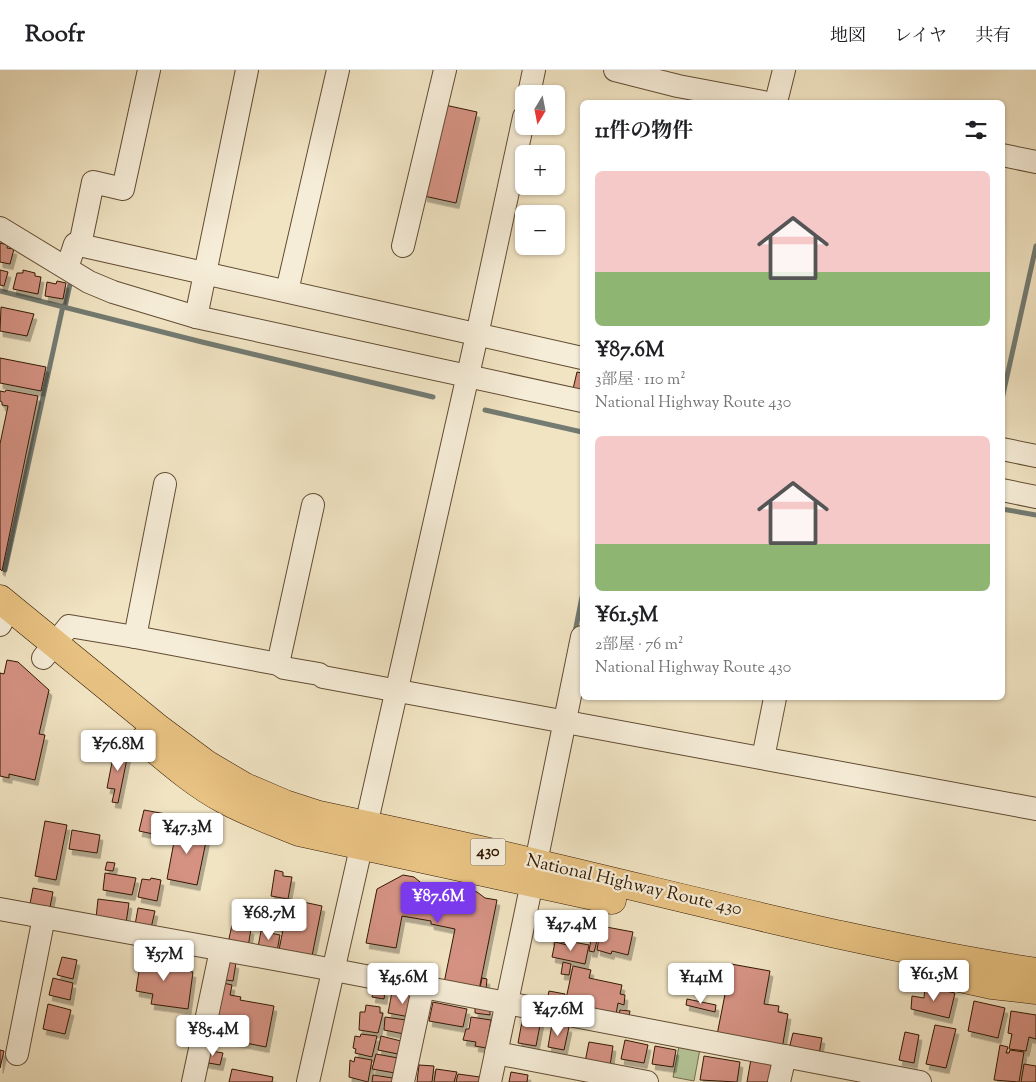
<!DOCTYPE html>
<html lang="ja">
<meta charset="utf-8">
<style>
body{margin:0;font-family:"Sorts Mill Goudy","Noto Serif JP",serif;background:#f2f2f2;color:#202124;height:100vh;display:flex;flex-direction:column;font-size:19px;white-space:nowrap}
*{box-sizing:border-box;margin:0}
p{font-size:16px;color:#757577}
.icon{flex:none;width:28px;height:28px;fill:none;stroke:currentColor;stroke-width:2;stroke-linecap:round;stroke-linejoin:round}
.map{position:relative;flex:1;overflow:hidden}
.sheet{position:absolute;left:580px;top:30px;width:425px;height:600px;display:flex;flex-direction:column;background:#fff;border-radius:8px;box-shadow:0 1px 4px #0004}
.sheet>*{flex:none}
.needle{width:32px;rotate:190deg}
.tools{position:absolute;left:515px;top:15px;display:grid;gap:10px}
.tools a{display:grid;place-items:center;width:50px;height:50px;border-radius:8px;background:#fff;box-shadow:0 1px 4px #0004;font-size:25px}
.price{position:absolute;translate:-50% -42px;padding:0 11px;border-radius:5px;background:#fff;color:#222;font-size:16px;line-height:32px;filter:drop-shadow(0 1px 2px #0008)}
.price::after{content:'';position:absolute;left:50%;top:30px;width:15px;height:11px;margin-left:-8px;background:inherit;clip-path:polygon(0 0,100% 0,50% 100%)}
.price.on{background:#7c3aed;color:#fff}
ul{padding:0;list-style:none}
li{display:grid;align-content:center;gap:10px;height:265px;padding:0 15px}
li span{display:grid;place-items:center;height:155px;border-radius:8px;color:#555}
li>.icon{margin-inline-start:auto}
span .icon{width:90px;height:90px;fill:#fffc;stroke-width:1}
li b{font-size:21px}
h2{display:flex;justify-content:space-between;align-items:center;height:60px;padding:0 15px;font-size:21px}
header{display:flex;align-items:center;gap:30px;box-sizing:border-box;height:70px;padding:0 25px;background:#fff;border-bottom:1px solid #e0e0e0}
header strong{font-size:24px}
nav{display:flex;gap:28px;margin-inline-start:auto;font-size:18px}
.map>svg:first-child{display:block}
</style>
<header>
<strong>Roofr</strong>
<nav><a>地図</a><a>レイヤ</a><a>共有</a></nav>
</header>
<div class="map">
<svg width="1036" height="1012" viewBox="0 0 1036 1012">
<defs>
<filter id="shadow"><feDropShadow dx="3" dy="5.5" stdDeviation="0" flood-color="#0004"/></filter>
</defs>
<rect width="100%" height="100%" fill="#f1e4c3"/>
<filter id="stains"><feTurbulence type="fractalNoise" baseFrequency=".004" numOctaves="4"/><feColorMatrix values="0 0 0 0 .2 0 0 0 0 .09 0 0 0 0 .02 0 0 0 .5 -.17"/></filter>
<radialGradient id="worn" r=".72"><stop offset=".6" stop-color="#630" stop-opacity="0"/><stop offset="1" stop-color="#630" stop-opacity=".3"/></radialGradient>
<polygon fill="#b5c598" stroke="#746f4e" points="679,976 700,979 694,1011 673,1007"/>
<g fill="none" stroke-linecap="round" stroke-linejoin="round">
<g stroke="#737b72" stroke-width="5">
<polyline points="0,221 202,272 433,327"/>
<polyline points="65,237 70,214"/>
<polyline points="1002,329 1036,176"/>
<polyline points="485,340 582,362"/>
<polyline points="1002,439 1036,445"/>
<polyline points="5,500 63,236"/>
<polyline points="575,562 582,527"/>
</g>
</g>
<g fill="#d59283" stroke="#321903" filter="url(#shadow)">
<polygon points="445,35 477,42 456,133 424,126"/>
<polygon points="0,173 8,175 7,178 14,179 10,194 0,192"/>
<polygon points="0,200 8,202 4,216 0,215"/>
<polygon points="23,200 35,203 35,206 41,207 38,224 13,219 17,203 23,203"/>
<polygon points="57,211 66,213 63,229 45,226 47,212 56,214"/>
<polygon points="1,237 34,244 27,266 0,261"/>
<polygon points="0,288 46,297 41,321 0,313"/>
<polygon points="577,302 582,303 582,321 573,319"/>
<polygon points="6,320 38,326 2,501 0,499 0,374 8,336 2,335 2,332 0,331 0,321 5,322"/>
<polygon points="7,590 18,592 49,620 39,664 45,665 35,710 9,704 9,708 0,706 0,603 4,604"/>
<polygon points="115,677 129,679 118,733 112,732 115,719 107,718"/>
<polygon points="144,740 177,746 172,768 139,761"/>
<polygon points="45,751 67,755 56,810 35,806"/>
<polygon points="177,756 208,762 197,815 167,809"/>
<polygon points="72,760 100,765 97,783 69,779"/>
<polygon points="107,792 115,793 113,801 105,800"/>
<polygon points="275,800 283,802 283,806 292,807 288,829 271,826"/>
<polygon points="105,803 136,808 132,825 103,820"/>
<polygon points="403,805 414,807 442,830 450,824 468,819 477,822 485,828 497,830 479,920 444,913 455,859 431,854 431,851 402,846 396,878 366,873 377,819"/>
<polygon points="151,808 161,810 157,831 138,827 142,809 150,810"/>
<polygon points="33,818 53,822 50,837 30,834"/>
<polygon points="98,829 129,833 126,853 96,848"/>
<polygon points="289,829 322,836 312,886 279,880"/>
<polygon points="237,835 258,838 256,852 235,849"/>
<polygon points="138,838 155,841 151,858 135,855"/>
<polygon points="260,838 284,842 282,857 258,853"/>
<polygon points="555,842 571,845 566,873 550,869"/>
<polygon points="232,855 251,859 248,877 228,873"/>
<polygon points="601,856 633,862 628,885 612,881 611,884 597,880"/>
<polygon points="261,861 280,865 277,881 258,877"/>
<polygon points="591,869 597,871 594,882 589,881"/>
<polygon points="568,871 589,875 585,894 552,887 555,872 567,875"/>
<polygon points="143,875 157,877 154,896 193,902 188,939 151,934 153,924 136,921"/>
<polygon points="62,887 77,890 73,909 57,905"/>
<polygon points="222,890 236,893 233,911 219,909"/>
<polygon points="563,892 571,894 569,905 561,904"/>
<polygon points="731,894 770,901 764,934 779,936 778,942 788,944 782,979 717,965"/>
<polygon points="573,896 591,900 589,908 622,915 620,924 625,925 624,935 618,933 615,950 584,944 586,932 566,929"/>
<polygon points="53,908 73,913 70,930 49,925"/>
<polygon points="482,908 487,909 486,919 480,918"/>
<polygon points="219,912 232,915 230,925 241,927 240,930 274,936 266,977 220,968 223,955 211,952"/>
<polygon points="925,917 955,923 949,948 911,939 912,926 924,928"/>
<polygon points="374,920 385,921 384,929 372,927"/>
<polygon points="549,921 565,924 561,940 546,935"/>
<polygon points="392,922 418,927 415,948 388,943"/>
<polygon points="687,929 716,935 715,942 686,935"/>
<polygon points="974,931 1005,938 998,968 968,961"/>
<polygon points="433,932 467,939 463,957 429,951"/>
<polygon points="48,934 71,940 65,964 43,959"/>
<polygon points="366,935 380,937 380,943 383,943 378,963 359,960 360,942 365,942"/>
<polygon points="475,937 490,939 490,945 475,943"/>
<polygon points="620,940 630,941 628,952 618,950"/>
<polygon points="1011,941 1036,945 1036,969 1029,967 1026,981 1009,979 1012,964 1008,963"/>
<polygon points="523,946 541,950 536,976 518,973"/>
<polygon points="385,947 406,950 404,964 384,960"/>
<polygon points="471,947 491,950 486,978 475,976 476,972 463,970 466,959 469,959"/>
<polygon points="552,954 569,957 564,980 548,977"/>
<polygon points="935,955 956,959 946,998 926,994"/>
<polygon points="905,962 919,965 914,993 899,990"/>
<polygon points="793,963 822,968 819,984 789,979"/>
<polygon points="361,964 377,966 372,987 355,983 356,979 353,978 355,966 360,967"/>
<polygon points="381,966 401,971 398,984 378,980"/>
<polygon points="625,970 648,975 644,993 621,989"/>
<polygon points="589,972 613,976 610,996 585,992"/>
<polygon points="1000,975 1008,977 1006,983 1009,983 1010,980 1024,982 1019,1012 994,1010"/>
<polygon points="655,976 676,980 673,997 652,994"/>
<polygon points="0,980 4,981 0,998"/>
<polygon points="205,980 223,983 220,995 203,992"/>
<polygon points="376,984 398,988 395,1003 372,999"/>
<polygon points="704,986 740,992 737,1012 700,1010"/>
<polygon points="355,987 372,990 368,1012 349,1007 350,990 354,992"/>
<polygon points="751,989 774,993 770,1012 747,1012"/>
<polygon points="1024,994 1036,996 1036,1012 1021,1012"/>
<polygon points="419,995 434,996 432,1012 417,1012"/>
<polygon points="232,999 273,1007 272,1012 229,1012"/>
<polygon points="436,999 457,1002 454,1012 434,1012"/>
<polygon points="511,1002 528,1005 527,1012 509,1012"/>
<polygon points="458,1004 480,1007 479,1012 456,1012"/>
<polygon points="373,1005 393,1008 393,1012 372,1012"/>
</g>
<g fill="none" stroke-linecap="round" stroke-linejoin="round">
<g stroke="#624c33" stroke-width="24">
<g id="minor">
<polyline points="615,0 678,16 763,32"/>
<polyline points="529,24 534,0"/>
<polyline points="776,32 784,0"/>
<polyline points="1002,85 1036,92"/>
<polyline points="0,158 89,212 113,222 196,247 582,331"/>
<polyline points="80,175 93,112 123,119 149,0"/>
<polyline points="403,176 445,0"/>
<polyline points="67,198 75,174 582,288"/>
<polyline points="287,221 338,0"/>
<polyline points="196,247 247,0"/>
<polyline points="1002,379 1036,386"/>
<polyline points="1002,420 1036,427"/>
<polyline points="0,555 10,537"/>
<polyline points="135,567 165,414"/>
<polyline points="43,588 69,556 135,567 278,594 284,598 319,604 323,607 1036,739"/>
<polyline points="278,594 313,435"/>
<polyline points="763,688 775,628"/>
<polyline points="0,839 334,900 920,1012"/>
<polyline points="496,983 647,1012"/>
<polyline points="17,984 44,847"/>
<polyline points="193,1012 221,880"/>
<polyline points="308,1012 477,265 524,47"/>
<polyline points="403,1012 423,918"/>
<path d="M490,1012c32,-148 62,-297 92,-445"/>
<polyline points="779,1012 785,986"/>
</g>
</g>
<g stroke="#321903" stroke-width="29">
<g id="highway">
<path d="M0,529l159,130 47,35 39,23 40,17 34,11c76,16 153,32 229,51 162,38 324,81 488,106"/>
<path d="M144,670c25,21 51,44 81,60 24,13 49,22 74,32l313,68"/>
<polyline points="951,906 992,915 1036,920"/>
</g>
</g>
<use href="#minor" stroke="#f6edd8" stroke-width="22"/>
<use href="#highway" stroke="#e8c282" stroke-width="28"/>
</g>
<g text-anchor="middle" dominant-baseline="central" stroke-width="4.5" stroke-linejoin="round" paint-order="stroke">
<rect fill="#f6edd8" stroke="#6d5943" stroke-width="1" x="470.5" y="768.5" width="35" height="27" rx="4"/>
<g font-size="16" font-weight="bold" fill="#321903">
<text x="488" y="782">430</text>
</g>
<g font-size="18" fill="#321903" stroke="#f6edd8">
<text transform="translate(634 816) rotate(13)">National Highway Route 430</text>
</g>
</g>
<rect width="100%" height="100%" filter="url(#stains)"/>
<rect width="100%" height="100%" fill="url(#worn)"/>
</svg>
<div class="tools">
<a><svg class="needle" viewBox="-14 -14 28 28"><path d="M0-13l5 13h-10z" fill="#e53935"/><path d="M0 13l5-13h-10z" fill="#757577"/></svg></a>
<a>+</a>
<a>−</a>
</div>
<b class="price" style="left:118px;top:702px">¥76.8M</b>
<b class="price" style="left:187px;top:785px">¥47.3M</b>
<b class="price on" style="left:438px;top:854px">¥87.6M</b>
<b class="price" style="left:269px;top:871px">¥68.7M</b>
<b class="price" style="left:571px;top:882px">¥47.4M</b>
<b class="price" style="left:164px;top:912px">¥57M</b>
<b class="price" style="left:934px;top:932px">¥61.5M</b>
<b class="price" style="left:403px;top:935px">¥45.6M</b>
<b class="price" style="left:701px;top:935px">¥141M</b>
<b class="price" style="left:558px;top:967px">¥47.6M</b>
<b class="price" style="left:213px;top:987px">¥85.4M</b>
<section class="sheet">
<h2>11件の物件<svg class="icon" aria-label="filters" viewBox="0 0 24 24"><path d="M4 7h16M4 17h16"/><circle cx="9" cy="7" r="2"/><circle cx="15" cy="17" r="2"/></svg></h2>
<ul>
<li><span style="background:linear-gradient(#f6c9c9 65%,#8fb573 0)"><svg class="icon" aria-label="home" viewBox="0 0 24 24"><path d="M3 11l9-7 9 7M6 9v11h12V9"/></svg></span><div><b>¥87.6M</b><p>3部屋 · 110 m²</p><p>National Highway Route 430</p></div></li>
<li><span style="background:linear-gradient(#f6c9c9 70%,#8fb573 0)"><svg class="icon" aria-label="home" viewBox="0 0 24 24"><path d="M3 11l9-7 9 7M6 9v11h12V9"/></svg></span><div><b>¥61.5M</b><p>2部屋 · 76 m²</p><p>National Highway Route 430</p></div></li>
</ul>
</section>
</div>
